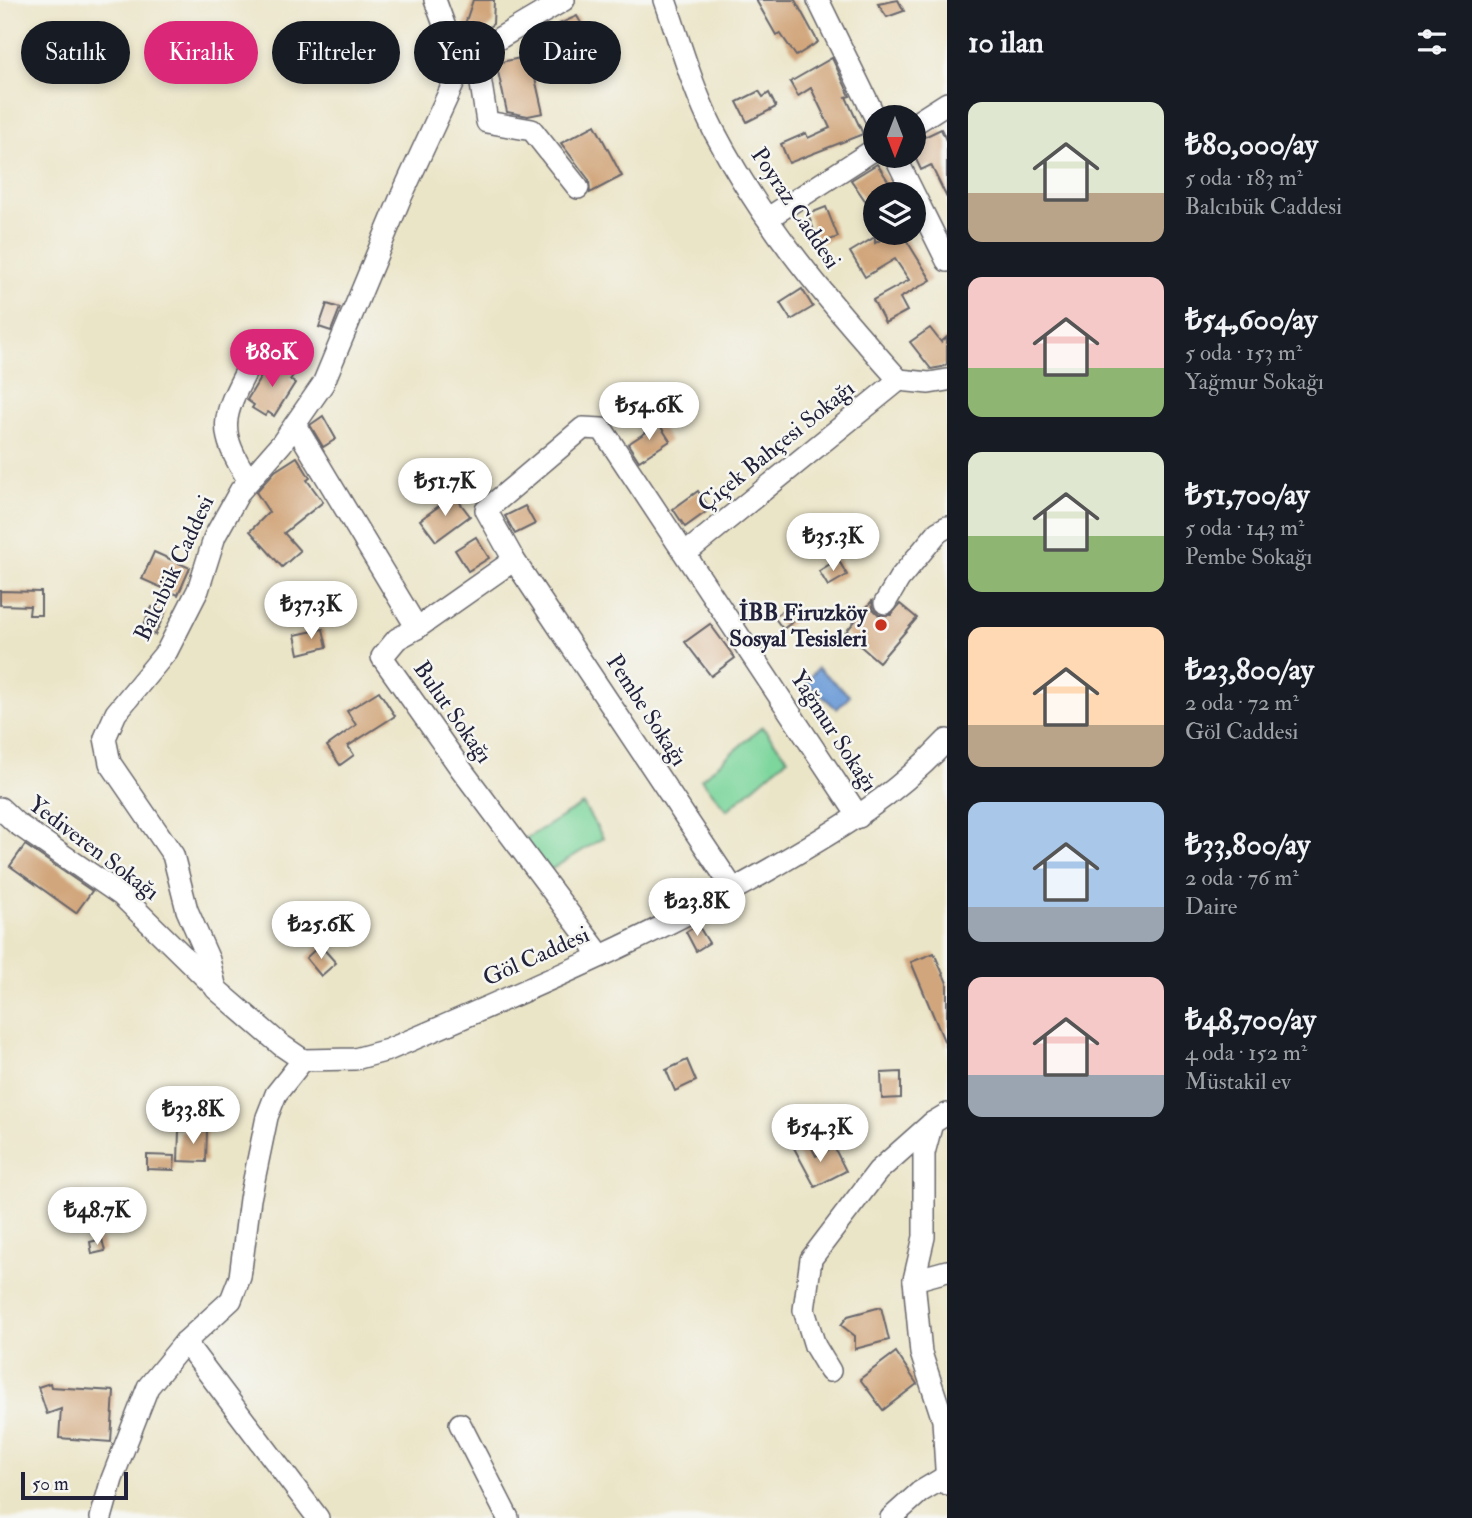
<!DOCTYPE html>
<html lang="tr">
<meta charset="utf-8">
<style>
body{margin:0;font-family:"IM FELL Double Pica",serif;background:#242831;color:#f1f3f6;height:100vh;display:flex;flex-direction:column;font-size:26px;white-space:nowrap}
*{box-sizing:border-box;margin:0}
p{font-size:23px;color:#9ea1a6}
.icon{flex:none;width:38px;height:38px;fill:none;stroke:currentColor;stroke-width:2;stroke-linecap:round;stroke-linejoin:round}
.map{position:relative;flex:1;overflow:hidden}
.details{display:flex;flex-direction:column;background:#171b24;width:525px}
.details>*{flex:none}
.top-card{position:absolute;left:21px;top:21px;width:665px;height:63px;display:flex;gap:14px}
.needle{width:46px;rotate:180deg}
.fabs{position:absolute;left:863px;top:105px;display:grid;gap:14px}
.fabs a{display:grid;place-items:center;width:63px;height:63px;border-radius:50%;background:#171b24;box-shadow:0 4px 10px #0003;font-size:35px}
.scale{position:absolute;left:21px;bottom:18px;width:107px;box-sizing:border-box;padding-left:7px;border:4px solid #22223b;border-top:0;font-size:19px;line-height:24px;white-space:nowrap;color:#22223b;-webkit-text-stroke:5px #f6f6f2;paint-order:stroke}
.price{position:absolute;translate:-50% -60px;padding:0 16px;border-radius:24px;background:#fff;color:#222;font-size:23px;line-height:46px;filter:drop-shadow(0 2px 4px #0008)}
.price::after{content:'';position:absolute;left:50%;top:42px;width:21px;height:16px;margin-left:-10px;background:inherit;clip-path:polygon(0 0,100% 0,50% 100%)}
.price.active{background:#db2777;color:#fff}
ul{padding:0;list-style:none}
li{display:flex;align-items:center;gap:21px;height:175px;padding:0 21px}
li span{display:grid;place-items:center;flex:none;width:196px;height:140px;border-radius:14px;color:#555}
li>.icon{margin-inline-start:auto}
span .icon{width:84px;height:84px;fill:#fffc;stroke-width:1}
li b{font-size:30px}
h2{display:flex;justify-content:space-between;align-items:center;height:84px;padding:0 21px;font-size:30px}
.tag{padding:0 24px;border-radius:32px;background:#171b24;box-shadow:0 4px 10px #0003;font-size:24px;line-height:63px}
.tag.active{background:#db2777;color:#fff}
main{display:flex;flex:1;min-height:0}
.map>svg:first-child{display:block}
</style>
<main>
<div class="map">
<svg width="947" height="1518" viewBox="0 0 947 1518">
<rect width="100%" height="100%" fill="#f6f6f2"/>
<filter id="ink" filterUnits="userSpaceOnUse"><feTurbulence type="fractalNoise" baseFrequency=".0143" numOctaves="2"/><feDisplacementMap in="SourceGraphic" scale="14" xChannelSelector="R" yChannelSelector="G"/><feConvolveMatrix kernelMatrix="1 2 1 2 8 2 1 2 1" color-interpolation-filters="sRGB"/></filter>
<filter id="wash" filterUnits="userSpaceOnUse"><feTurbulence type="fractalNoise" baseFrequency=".00686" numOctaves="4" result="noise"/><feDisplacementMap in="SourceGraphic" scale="28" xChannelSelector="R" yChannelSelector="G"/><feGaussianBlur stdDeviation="1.57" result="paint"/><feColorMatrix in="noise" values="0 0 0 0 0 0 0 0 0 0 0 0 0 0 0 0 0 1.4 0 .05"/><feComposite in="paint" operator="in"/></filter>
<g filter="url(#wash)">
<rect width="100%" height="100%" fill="#ebe5c8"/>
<g fill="#7dd69c" stroke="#507c6c" stroke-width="2">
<polygon points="762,727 788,758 727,810 701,779"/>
<polygon points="583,804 603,838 545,873 525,839"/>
</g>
<polygon fill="#6f9ed8" stroke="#48608a" stroke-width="2" points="818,668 850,696 837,709 806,682"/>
<g id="blocks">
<g fill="#d1a67c">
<polygon points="473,0 494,0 493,24 477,36 464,27"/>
<polygon points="756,0 795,0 818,42 796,56 780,33 776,35"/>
<polygon points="898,0 904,11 887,17 878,4"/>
<polygon points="577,16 589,37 569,45 557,25"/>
<polygon points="530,56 543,113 528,116 507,112 496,63"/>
<polygon points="832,58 850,96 846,97 863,134 789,163 781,144 806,133 808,138 830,128 811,88 798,96 790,82"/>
<polygon points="759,91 763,97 769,93 776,107 747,122 737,102"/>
<polygon points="595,125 622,176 590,193 589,180 561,143"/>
<polygon points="941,129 947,142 947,198 931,165 921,170 914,155 914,142"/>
<polygon points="877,164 897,194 875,194 875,215 851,180"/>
<polygon points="826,207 838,237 819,244 808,214"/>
<polygon points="893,233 902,233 931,280 900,298 907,311 885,323 873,300 909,280 895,259 865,277 850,252 875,237 875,243"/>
<polygon points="802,289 813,307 791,320 780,303"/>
<polygon points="327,304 340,308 331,331 319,327"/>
<polygon points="930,328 941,342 947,337 947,364 942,367 931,369 910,342"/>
<polygon points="271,360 294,374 290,380 295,383 274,416 268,412 265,416 252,408 254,405 247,400"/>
<polygon points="323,416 336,439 323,447 310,425"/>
<polygon points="659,424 670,441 639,461 628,444"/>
<polygon points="297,457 310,478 307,480 323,502 284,533 300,551 282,567 250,531 269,512 256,492 275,471"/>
<polygon points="698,491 710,509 685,527 673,509"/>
<polygon points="454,495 470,516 436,541 420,520"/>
<polygon points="525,506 535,524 515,534 505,516"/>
<polygon points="476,537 489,558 468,571 455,550"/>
<polygon points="154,552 190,568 178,595 142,579"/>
<polygon points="838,559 847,575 828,586 819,571"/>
<polygon points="0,591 41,592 41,615 29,615 30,606 0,605"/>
<polygon points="872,601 873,609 879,615 891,615 900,604 917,618 879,662 845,633"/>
<polygon points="789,606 798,618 783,629 774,617"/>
<polygon points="152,607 165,613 155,635 142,629"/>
<polygon points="710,624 735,658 711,676 685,642"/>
<polygon points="323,629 327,647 299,654 295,635"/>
<polygon points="379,691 395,716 348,746 354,755 340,765 327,746 356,725 347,711"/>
<polygon points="25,845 92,891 76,913 10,866"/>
<polygon points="698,925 709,943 696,951 686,932"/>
<polygon points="320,945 336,963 321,976 306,958"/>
<polygon points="934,953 947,983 947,1048 911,962"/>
<polygon points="687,1060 696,1081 675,1091 666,1070"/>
<polygon points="901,1072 901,1098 882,1099 881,1073"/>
<polygon points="179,1131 207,1131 206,1162 178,1161"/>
<polygon points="808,1141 816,1156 834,1147 846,1171 815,1187 794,1148"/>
<polygon points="147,1155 175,1156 174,1170 147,1169"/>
<polygon points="102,1239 105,1251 92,1254 90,1242"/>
<polygon points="881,1307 889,1340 855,1349 855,1336 841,1325 848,1316"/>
<polygon points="896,1352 917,1384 883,1410 860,1379"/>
<polygon points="50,1383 51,1387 114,1391 111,1442 59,1438 61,1409 47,1414 38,1387"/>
</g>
</g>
</g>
<g filter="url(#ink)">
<use href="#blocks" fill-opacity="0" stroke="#68666c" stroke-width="2"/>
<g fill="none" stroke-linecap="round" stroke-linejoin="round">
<g stroke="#68666c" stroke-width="24">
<g id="minor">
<polyline points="435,0 446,30 476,52 487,122 532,130 578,188"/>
<path d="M564,0l-88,52 -21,28 -55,119 -77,185 -41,59 -42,48 -25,45 -17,54 -31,61 -51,62 -11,25 5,25 63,92 14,55 22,50 7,29 65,56 22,15 52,-1 33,-9c130,-56 261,-111 384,-182 69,-40 120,-69 175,-128"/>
<path d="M665,0c15,43 28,90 49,131 48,93 115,171 185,249l30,3 18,-3"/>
<polyline points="818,0 875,117"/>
<polyline points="914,124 947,103"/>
<polyline points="895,156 947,261"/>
<polyline points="768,218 875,149"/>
<polyline points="295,425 417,628 397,639 382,657 461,769 601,956"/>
<path d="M249,481c-34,-53 -26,-65 1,-117"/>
<polyline points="686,553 899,380"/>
<polyline points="885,603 899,579 938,532 947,527"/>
<polyline points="417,628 514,560"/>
<polyline points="0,808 16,823 121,895 215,987"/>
<polyline points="734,890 514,560 486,510 583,428 602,429 859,817"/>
<polyline points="947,1114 932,1123 924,1153 924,1237 914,1280 921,1353 943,1420 947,1484"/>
<polyline points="914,1280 947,1271"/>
<polyline points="185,1342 318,1518"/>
<polyline points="830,1371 815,1346 804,1310 811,1259 878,1171 932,1123"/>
<polyline points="460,1424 508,1518"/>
<polyline points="101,1518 112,1479 148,1387 185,1342 231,1300 240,1277 250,1199 267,1117 276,1094 303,1060"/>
<polyline points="891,1518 920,1492 945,1477"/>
</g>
</g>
<use href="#minor" stroke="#fff" stroke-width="21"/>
</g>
</g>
<circle fill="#c8321e" stroke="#f6f6f2" stroke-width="2.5" cx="881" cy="625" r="7"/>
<g text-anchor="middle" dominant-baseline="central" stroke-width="5" stroke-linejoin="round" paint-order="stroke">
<g font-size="23" fill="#22223b" stroke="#f6f6f2">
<text transform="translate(796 208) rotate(56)">Poyraz Caddesi</text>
<text transform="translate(776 446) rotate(-39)">Çiçek Bahçesi Sokağı</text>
<text transform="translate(174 568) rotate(-65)">Balcıbük Caddesi</text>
<text transform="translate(647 710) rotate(57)">Pembe Sokağı</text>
<text transform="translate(453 712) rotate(55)">Bulut Sokağı</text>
<text transform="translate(834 731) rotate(57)">Yağmur Sokağı</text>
<text transform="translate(94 848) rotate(37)">Yediveren Sokağı</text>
<text transform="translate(536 956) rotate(-24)">Göl Caddesi</text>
</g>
<g font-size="23" font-weight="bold" fill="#22223b" stroke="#f6f6f2" text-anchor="end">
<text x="867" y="612">İBB Firuzköy<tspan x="867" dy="26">Sosyal Tesisleri</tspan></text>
</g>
</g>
</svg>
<div class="fabs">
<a><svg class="needle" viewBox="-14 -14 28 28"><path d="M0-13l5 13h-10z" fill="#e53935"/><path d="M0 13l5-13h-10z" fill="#9ea1a6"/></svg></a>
<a><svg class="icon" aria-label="layers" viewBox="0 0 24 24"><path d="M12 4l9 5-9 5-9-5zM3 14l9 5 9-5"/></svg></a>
</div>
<div class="scale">50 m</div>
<b class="price active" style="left:272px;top:389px">₺80K</b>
<b class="price" style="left:649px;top:442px">₺54.6K</b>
<b class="price" style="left:445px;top:518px">₺51.7K</b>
<b class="price" style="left:833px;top:573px">₺35.3K</b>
<b class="price" style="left:311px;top:641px">₺37.3K</b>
<b class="price" style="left:697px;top:938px">₺23.8K</b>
<b class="price" style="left:321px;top:961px">₺25.6K</b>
<b class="price" style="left:193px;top:1146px">₺33.8K</b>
<b class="price" style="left:820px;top:1164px">₺54.3K</b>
<b class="price" style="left:97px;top:1247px">₺48.7K</b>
<div class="top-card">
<a class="tag">Satılık</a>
<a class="tag active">Kiralık</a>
<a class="tag">Filtreler</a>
<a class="tag">Yeni</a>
<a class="tag">Daire</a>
</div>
</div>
<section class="details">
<h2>10 ilan<svg class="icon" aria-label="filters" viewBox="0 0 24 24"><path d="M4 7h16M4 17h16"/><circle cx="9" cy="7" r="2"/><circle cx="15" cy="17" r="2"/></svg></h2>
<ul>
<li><span style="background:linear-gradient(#dfe7d0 65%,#b9a48a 0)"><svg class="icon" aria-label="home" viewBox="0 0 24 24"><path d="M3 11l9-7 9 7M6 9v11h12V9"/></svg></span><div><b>₺80,000/ay</b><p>5 oda · 183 m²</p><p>Balcıbük Caddesi</p></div></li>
<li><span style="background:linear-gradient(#f6c9c9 65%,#8fb573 0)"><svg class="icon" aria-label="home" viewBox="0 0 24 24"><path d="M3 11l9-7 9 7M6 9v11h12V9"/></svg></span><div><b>₺54,600/ay</b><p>5 oda · 153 m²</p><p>Yağmur Sokağı</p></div></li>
<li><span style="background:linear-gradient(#dfe7d0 60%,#8fb573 0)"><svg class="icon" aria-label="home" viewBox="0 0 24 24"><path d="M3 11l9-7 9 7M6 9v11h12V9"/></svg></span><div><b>₺51,700/ay</b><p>5 oda · 143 m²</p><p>Pembe Sokağı</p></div></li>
<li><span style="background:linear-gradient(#ffd9b3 70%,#b9a48a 0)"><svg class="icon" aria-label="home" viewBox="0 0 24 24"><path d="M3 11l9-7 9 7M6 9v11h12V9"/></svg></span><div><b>₺23,800/ay</b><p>2 oda · 72 m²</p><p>Göl Caddesi</p></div></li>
<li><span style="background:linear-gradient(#a9c7e8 75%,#9aa5b1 0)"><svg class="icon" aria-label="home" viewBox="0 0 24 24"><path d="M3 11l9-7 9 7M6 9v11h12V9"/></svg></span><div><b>₺33,800/ay</b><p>2 oda · 76 m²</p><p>Daire</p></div></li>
<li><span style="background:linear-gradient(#f6c9c9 70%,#9aa5b1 0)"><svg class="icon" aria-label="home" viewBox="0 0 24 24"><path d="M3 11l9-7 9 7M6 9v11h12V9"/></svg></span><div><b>₺48,700/ay</b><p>4 oda · 152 m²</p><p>Müstakil ev</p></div></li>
</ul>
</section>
</main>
